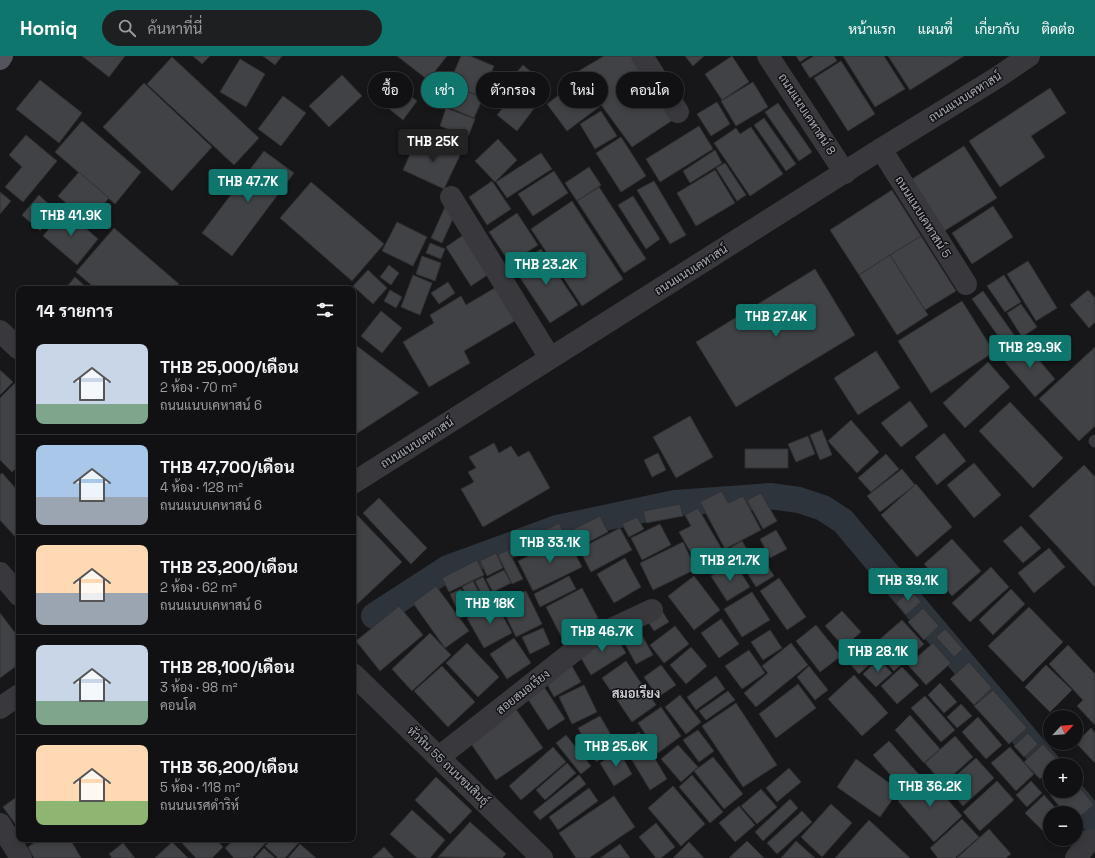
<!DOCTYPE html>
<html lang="th">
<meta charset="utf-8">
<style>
body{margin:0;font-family:"Space Grotesk",Sarabun,sans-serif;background:#1e1f21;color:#f1f3f6;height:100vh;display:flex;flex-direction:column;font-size:15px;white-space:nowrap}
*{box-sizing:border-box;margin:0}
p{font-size:13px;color:#9c9da0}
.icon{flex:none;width:22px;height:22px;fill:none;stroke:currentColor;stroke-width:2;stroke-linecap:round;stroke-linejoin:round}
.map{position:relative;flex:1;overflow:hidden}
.sheet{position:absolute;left:16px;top:230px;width:340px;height:556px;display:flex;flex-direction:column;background:#111113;border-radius:8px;box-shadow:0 2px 6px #0003,0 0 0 1px #303133}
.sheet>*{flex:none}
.top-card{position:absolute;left:368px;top:16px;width:380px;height:36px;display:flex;gap:8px}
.needle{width:26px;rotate:64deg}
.fabs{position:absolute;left:1043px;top:654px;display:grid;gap:8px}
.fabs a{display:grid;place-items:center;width:40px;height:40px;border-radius:50%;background:#111113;box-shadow:0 2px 6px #0003,0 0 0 1px #303133;font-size:20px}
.price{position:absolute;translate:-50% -34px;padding:0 9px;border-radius:4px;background:#0f766e;color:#fff;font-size:13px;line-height:26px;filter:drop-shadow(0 1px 2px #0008)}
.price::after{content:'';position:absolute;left:50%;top:24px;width:12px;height:9px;margin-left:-6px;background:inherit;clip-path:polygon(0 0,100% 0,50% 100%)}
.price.selected{background:#222;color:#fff}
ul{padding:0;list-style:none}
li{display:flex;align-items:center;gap:12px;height:100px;padding:0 20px}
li+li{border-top:1px solid #303133}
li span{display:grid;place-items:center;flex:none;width:112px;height:80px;border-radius:8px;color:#555}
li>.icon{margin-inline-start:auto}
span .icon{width:48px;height:48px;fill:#fffc;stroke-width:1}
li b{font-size:17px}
h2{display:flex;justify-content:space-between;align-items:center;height:48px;padding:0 20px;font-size:17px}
.chip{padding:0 14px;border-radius:18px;background:#111113;box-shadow:0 2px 6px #0003,0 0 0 1px #303133;font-size:14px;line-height:36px}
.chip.selected{background:#0f766e;color:#fff}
header{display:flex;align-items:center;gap:24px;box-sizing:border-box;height:56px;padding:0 20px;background:#0f766e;color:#fff}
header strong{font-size:19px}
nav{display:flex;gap:22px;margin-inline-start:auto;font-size:14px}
.search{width:280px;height:36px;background:#1e1f21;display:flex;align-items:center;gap:10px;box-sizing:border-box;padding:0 14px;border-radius:22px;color:#9c9da0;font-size:15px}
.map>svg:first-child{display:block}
</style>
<header>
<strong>Homiq</strong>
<div class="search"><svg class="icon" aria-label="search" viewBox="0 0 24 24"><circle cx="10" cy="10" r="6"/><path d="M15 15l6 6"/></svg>ค้นหาที่นี่</div>
<nav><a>หน้าแรก</a><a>แผนที่</a><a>เกี่ยวกับ</a><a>ติดต่อ</a></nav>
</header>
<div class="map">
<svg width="1095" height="802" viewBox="0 0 1095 802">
<rect width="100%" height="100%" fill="#171719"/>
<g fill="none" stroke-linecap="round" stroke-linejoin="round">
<g stroke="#2e343c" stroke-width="26">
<polyline points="374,560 448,512 557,472 675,447 770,440 799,444 823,452 843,465 1050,711"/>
<polyline points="1070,735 1095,765"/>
</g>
</g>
<g fill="#414245" stroke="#313134">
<polygon points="82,0 125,0 109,21"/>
<polygon points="193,0 210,0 202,8"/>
<polygon points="263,0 282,0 275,9"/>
<polygon points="397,0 447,0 428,24"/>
<polygon points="461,0 470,0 494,10 482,41 449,28"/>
<polygon points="604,0 649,0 682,58 632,91 577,16"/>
<polygon points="685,0 704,0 693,10"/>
<polygon points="732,0 749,26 722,44 705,18"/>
<polygon points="796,0 809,0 800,6"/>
<polygon points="814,0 834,0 837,5 810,22 801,8"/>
<polygon points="843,0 884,0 905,33 875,51"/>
<polygon points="888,0 964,0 910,34"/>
<polygon points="172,1 259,82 234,109 147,28"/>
<polygon points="240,3 265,18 246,51 220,36"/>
<polygon points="841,5 875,58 848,75 814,22"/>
<polygon points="523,9 546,29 533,45 509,25"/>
<polygon points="342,19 362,40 329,71 309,50"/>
<polygon points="387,22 417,45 403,64 373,40"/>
<polygon points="40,24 82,57 59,87 16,53"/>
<polygon points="579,24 599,51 567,75 547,48"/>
<polygon points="753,26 768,51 736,70 721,45"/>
<polygon points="144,27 212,91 172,135 103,71"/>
<polygon points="457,31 483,42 474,62 448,51"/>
<polygon points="1050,32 1066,57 1031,80 1045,101 1000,131 969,85"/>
<polygon points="517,34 536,50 517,75 497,59"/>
<polygon points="283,40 306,57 281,90 258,73"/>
<polygon points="717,46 730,68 711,80 697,58"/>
<polygon points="778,47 812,96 799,105 765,56"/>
<polygon points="446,52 475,63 468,81 440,70"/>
<polygon points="601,55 617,80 595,93 580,68"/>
<polygon points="764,62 796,108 786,115 754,69"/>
<polygon points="82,65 141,116 115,148 55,96"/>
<polygon points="699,70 713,93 660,126 646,103"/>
<polygon points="751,71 783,118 750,140 714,87 736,72 740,78"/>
<polygon points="26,79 57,105 23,146 5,131 22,111 9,99"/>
<polygon points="428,81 461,97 444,133 403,114 412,94 420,97"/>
<polygon points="621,81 646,120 621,136 596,97"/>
<polygon points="498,83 517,104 495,126 475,105"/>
<polygon points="964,90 997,142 941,177 909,125"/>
<polygon points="715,94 722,107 690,127 683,115"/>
<polygon points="264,95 294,117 232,200 202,177"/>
<polygon points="541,97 552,113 507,142 496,126"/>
<polygon points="725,107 746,139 737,145 716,112"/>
<polygon points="589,111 601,129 577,145 565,127"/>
<polygon points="715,114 735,147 696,170 677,137"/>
<polygon points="554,115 568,137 533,160 518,138"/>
<polygon points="79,116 109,142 88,166 58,140"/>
<polygon points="492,125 511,153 487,169 469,141"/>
<polygon points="654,125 686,179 670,188 637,134"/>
<polygon points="311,126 384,188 352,225 280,162"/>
<polygon points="599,131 646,203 624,217 577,145"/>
<polygon points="892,134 921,180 859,219 830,174"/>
<polygon points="0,136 11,145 0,158"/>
<polygon points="39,139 57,156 40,175 22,159"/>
<polygon points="633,140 660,183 646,193 618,149"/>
<polygon points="572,145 623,223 582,250 531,173"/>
<polygon points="993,150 1013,181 972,208 952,177"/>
<polygon points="445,151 456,156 442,187 431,182"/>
<polygon points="65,154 98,183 77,209 43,180"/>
<polygon points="517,157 538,189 510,207 489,176"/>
<polygon points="397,166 427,181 413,210 382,195"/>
<polygon points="478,169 504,208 471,230 446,191"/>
<polygon points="114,172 179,228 174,233 96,233 76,216"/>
<polygon points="921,180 956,235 925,254 890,199"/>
<polygon points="430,187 445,193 441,203 426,197"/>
<polygon points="541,193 578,249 550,267 513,211"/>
<polygon points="890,199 928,259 897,279 859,219"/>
<polygon points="422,200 441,207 435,225 416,218"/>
<polygon points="1028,205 1057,252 1036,265 1007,218"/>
<polygon points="389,209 399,217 391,229 380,221"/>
<polygon points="815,213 855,279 736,351 696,286"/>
<polygon points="368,214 387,232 373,248 353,230"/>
<polygon points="413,219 432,227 420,259 401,251"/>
<polygon points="1004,219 1021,246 1005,256 987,230"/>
<polygon points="75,221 88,233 65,233"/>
<polygon points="448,226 455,237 439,248 431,237"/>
<polygon points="498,230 518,263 464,295 470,307 429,331 403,286 434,267 430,259 461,240 466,249"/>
<polygon points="390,234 402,241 396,252 384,245"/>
<polygon points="1088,234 1095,242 1095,266 1089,272 1070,249"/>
<polygon points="983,235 1019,286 1008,294 972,243"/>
<polygon points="962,245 994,296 931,337 898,285"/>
<polygon points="1021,248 1037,271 1022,281 1007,257"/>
<polygon points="381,255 402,272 382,297 361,280"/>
<polygon points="1030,285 1042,299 1038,303 1055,323 1035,341 1005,306"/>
<polygon points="353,287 419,337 353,380"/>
<polygon points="1095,291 1095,370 1079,385 1039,343"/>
<polygon points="876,295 900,332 858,359 834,322"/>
<polygon points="988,306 1010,331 965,372 943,347"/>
<polygon points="0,314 13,326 0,339"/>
<polygon points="19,323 19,409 12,416 0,404 0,342"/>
<polygon points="910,345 928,370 901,391 881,367"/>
<polygon points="1010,346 1063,402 1033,432 979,375"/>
<polygon points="690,360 713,401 676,422 653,381"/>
<polygon points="851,364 879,396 857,417 828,385"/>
<polygon points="822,374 832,399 820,404 810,379"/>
<polygon points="944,377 966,405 937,429 915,401"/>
<polygon points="808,380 815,398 796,406 788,388"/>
<polygon points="494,387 499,397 511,390 518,401 529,395 550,432 483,471 461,433 474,426 468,416 476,412 469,401"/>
<rect x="745" y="393" width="43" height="19"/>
<polygon points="658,397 666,414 652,421 644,404"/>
<polygon points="886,398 899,413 871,436 858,422"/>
<polygon points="974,407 1001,439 974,462 947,429"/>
<polygon points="1084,409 1095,421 1095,531 1029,460"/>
<polygon points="902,413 915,429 880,456 867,440"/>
<polygon points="2,417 19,436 19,485 0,464 0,419"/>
<polygon points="916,428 952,471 917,501 881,459"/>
<polygon points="722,435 728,447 743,440 761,474 725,493 700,446"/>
<polygon points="761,437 777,465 763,473 747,444"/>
<polygon points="379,442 427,492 411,508 363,457"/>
<polygon points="680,448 683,460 646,467 643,455"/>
<polygon points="698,452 723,495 698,509 679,476 691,470 685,459"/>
<polygon points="355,457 402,506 353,552 353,459"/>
<polygon points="600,460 608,476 579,491 570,475"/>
<polygon points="637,461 644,473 629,481 622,468"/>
<polygon points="559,467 565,479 530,497 524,485"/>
<polygon points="660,468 671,489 642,504 631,482"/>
<polygon points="1021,470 1041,492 1023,507 1003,485"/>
<polygon points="620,472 632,494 591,516 579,493"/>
<polygon points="776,474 787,493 770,502 760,483"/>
<polygon points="567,482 582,511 533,535 518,505"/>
<polygon points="952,483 981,515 952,540 924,508"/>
<polygon points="742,485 748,495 736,502 732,496 727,499 725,495"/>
<polygon points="683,486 696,513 653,534 640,507"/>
<polygon points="1049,492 1065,511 1034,537 1018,517"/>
<polygon points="757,493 774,520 756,531 739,504"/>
<polygon points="508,494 523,523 512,528 498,499"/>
<polygon points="496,497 503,512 487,520 480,505"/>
<polygon points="625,502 641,531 614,547 597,518"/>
<polygon points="477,504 484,519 449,536 442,522"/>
<polygon points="734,506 750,531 727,545 711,520"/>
<polygon points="991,511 1009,531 970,566 952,547"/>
<polygon points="504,514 511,527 493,536 486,523"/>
<polygon points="569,520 576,533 540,551 534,538"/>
<polygon points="694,520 720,554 694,574 668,540"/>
<polygon points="483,521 493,541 485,545 475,525"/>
<polygon points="779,522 806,561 787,574 760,535"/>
<polygon points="473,525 484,546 473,552 462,531"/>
<polygon points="436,530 469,575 445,592 413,547"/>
<polygon points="582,532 598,562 562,582 546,551"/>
<polygon points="461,533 473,556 461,562 450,538"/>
<polygon points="1011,533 1025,548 993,579 979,564"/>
<polygon points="911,534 921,546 906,559 896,547"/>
<polygon points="526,535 542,568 516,581 500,548"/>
<polygon points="752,536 770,564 742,581 724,553"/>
<polygon points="655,544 669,566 654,575 640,553"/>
<polygon points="496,547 512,577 484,592 467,562"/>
<polygon points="399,550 423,579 380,615 356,585"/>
<polygon points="1029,551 1063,586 1023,626 988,590"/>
<polygon points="923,552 939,570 924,584 908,566"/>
<polygon points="842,555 861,576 844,591 825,570"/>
<polygon points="0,557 19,582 19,608 0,622"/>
<polygon points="630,558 653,599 636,608 614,568"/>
<polygon points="721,563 739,588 719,602 701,577"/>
<polygon points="902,564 924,588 894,615 872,590"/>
<polygon points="816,569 841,600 820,616 796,585"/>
<polygon points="675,570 689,588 664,607 650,589"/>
<polygon points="543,572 550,588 530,598 522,581"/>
<polygon points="945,573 963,593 954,601 936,581"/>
<polygon points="770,574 782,592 763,604 751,586"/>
<polygon points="613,576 626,597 591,619 578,597"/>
<polygon points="430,577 451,599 412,635 392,613"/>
<polygon points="514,582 531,607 507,623 490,598"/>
<polygon points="863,583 878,600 859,618 844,601"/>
<polygon points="467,587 499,621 478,641 446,607"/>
<polygon points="791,587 808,609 756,651 744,637 768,617 762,610"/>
<polygon points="933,587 951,607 926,629 908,609"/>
<polygon points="1068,589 1095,618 1095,669 1077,650 1083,644 1049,608"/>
<polygon points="691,591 707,610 686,628 670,609"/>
<polygon points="749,594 765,617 742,633 725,610"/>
<polygon points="568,603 581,626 554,641 541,617"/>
<polygon points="879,603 892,617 876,631 863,618"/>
<polygon points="626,605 656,649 632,666 602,622"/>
<polygon points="969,606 992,632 974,649 950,623"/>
<polygon points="661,609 676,629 658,641 644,621"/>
<polygon points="1046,609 1072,634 1050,656 1025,631"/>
<polygon points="442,610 475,646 448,671 414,635"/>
<polygon points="809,610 828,634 815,644 797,621"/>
<polygon points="902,611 919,629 897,648 881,630"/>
<polygon points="854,619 888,657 862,680 828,643"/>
<polygon points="537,620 565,663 548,674 520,631"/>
<polygon points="716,620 725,633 696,654 687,641"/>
<polygon points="940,627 957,646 944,657 928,639"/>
<polygon points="798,628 816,652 776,682 759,658"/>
<polygon points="584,629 597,656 572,668 559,641"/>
<polygon points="993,634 1027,672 1009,688 974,650"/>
<polygon points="728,635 735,644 706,664 699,655"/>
<polygon points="680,639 701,666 686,678 665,651"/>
<polygon points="925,640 955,674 941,686 911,652"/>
<polygon points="736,647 777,709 743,731 702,670"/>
<polygon points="961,648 972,660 957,672 947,661"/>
<polygon points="513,649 543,692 496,724 467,682"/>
<polygon points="661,651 681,680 658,697 638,667"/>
<polygon points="910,659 940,693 924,707 895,674"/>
<polygon points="600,660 619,693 596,706 578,672"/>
<polygon points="978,661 1002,689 986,703 962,676"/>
<polygon points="1091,672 1095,677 1095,707 1076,687"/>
<polygon points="698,674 714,695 699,706 683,684"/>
<polygon points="639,676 667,723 650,734 621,686"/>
<polygon points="1028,677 1038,688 1024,701 1014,690"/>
<polygon points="566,679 591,710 581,718 556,687"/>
<polygon points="955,680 973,701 943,728 925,707"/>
<polygon points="889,685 922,722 906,737 873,699"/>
<polygon points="1043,688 1059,706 1055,709 1050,709 1050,714 1040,723 1024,706"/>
<polygon points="678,689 698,711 681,726 661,703"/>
<polygon points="553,691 566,706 521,744 509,730"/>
<polygon points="1010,691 1034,718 1016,735 991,707"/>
<polygon points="619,695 632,718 614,730 600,707"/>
<polygon points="713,701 743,738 724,753 694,715"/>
<polygon points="976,702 994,722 963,750 945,729"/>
<polygon points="856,703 899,734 880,761 837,731"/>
<polygon points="567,707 576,717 545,744 536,734"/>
<polygon points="789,712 801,726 777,746 766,732"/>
<polygon points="1050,718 1050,734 1042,725"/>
<polygon points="579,719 586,728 540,764 533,756"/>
<polygon points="692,719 723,756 710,767 679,731"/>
<polygon points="926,719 962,760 934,786 898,745"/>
<polygon points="436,721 472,755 450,778 415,744"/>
<polygon points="997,725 1014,744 980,775 963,756"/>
<polygon points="1031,725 1042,737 1027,751 1016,739"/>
<polygon points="1076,727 1094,749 1076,764 1076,757 1065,757 1050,739 1055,735 1076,735"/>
<polygon points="673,730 705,768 681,790 648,752"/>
<polygon points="589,732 598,745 558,774 549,761"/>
<polygon points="761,733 777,751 757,768 741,750"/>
<polygon points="19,739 19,773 3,751"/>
<polygon points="1044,739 1060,757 1050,757 1050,768 1043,775 1025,757"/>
<polygon points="614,740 635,771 589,802 576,802 559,777"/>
<polygon points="790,743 798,752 763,785 755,776"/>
<polygon points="831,748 852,767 822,801 801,781"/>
<polygon points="739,750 755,769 735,786 719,767"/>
<polygon points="412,754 445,784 430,802 417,802 390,778"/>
<polygon points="802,755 812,766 777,798 767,787"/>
<polygon points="962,763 979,781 955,802 938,802 930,792"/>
<polygon points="869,764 910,802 835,802"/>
<polygon points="470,766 506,798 502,802 438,801"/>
<polygon points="656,767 675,791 661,802 656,802 639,781"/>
<polygon points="989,773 1011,798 1006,802 957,802"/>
<polygon points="40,783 70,783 81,802 34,802 28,791"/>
<polygon points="178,783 216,783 223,791 212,802 196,802"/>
<polygon points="235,783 269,783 252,802 234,802 225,792"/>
<polygon points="272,783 302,783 285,802 278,802 265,790"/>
<polygon points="747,785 764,802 729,802"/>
<polygon points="796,785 815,802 781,802"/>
<polygon points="172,786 188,802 155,802"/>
<polygon points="689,786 704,802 673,802"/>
<polygon points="123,787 135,802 112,802 109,798"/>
<polygon points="300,788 316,802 288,802"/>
<polygon points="620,788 630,802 600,802"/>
<polygon points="384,791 394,802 372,802"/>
<polygon points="264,792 275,802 255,802"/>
</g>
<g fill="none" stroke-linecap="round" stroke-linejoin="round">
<polyline stroke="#38383d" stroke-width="11" points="1095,384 1094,385 1095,386"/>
<g stroke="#38383d" stroke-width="22">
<polyline points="642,0 678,56"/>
<polyline points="768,0 845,117"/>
<polyline points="881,93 966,228"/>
<polyline points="451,141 550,302"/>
<polyline points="0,517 19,539"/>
<polyline points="439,701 588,584 652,554"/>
<polyline points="0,768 21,802"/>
<polyline points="1076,802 1090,784"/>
</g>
<g stroke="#38383d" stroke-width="22">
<polyline points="0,275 19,293"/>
<polyline points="353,427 881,93 998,21 1029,0"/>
<polyline points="353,618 542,802"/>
<polyline points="0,652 19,639"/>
</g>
<polyline stroke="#54555c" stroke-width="22" points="0,3 2,0"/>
</g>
<g text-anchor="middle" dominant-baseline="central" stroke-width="3" stroke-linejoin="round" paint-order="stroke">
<g font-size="12" fill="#aaadb7" stroke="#121214">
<text transform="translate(965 41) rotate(-32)">ถนนแนบเคหาสน์</text>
<text transform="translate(807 58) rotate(57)">ถนนแนบเคหาสน์ 8</text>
<text transform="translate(923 161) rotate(58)">ถนนแนบเคหาสน์ 5</text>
<text transform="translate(691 214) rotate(-32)">ถนนแนบเคหาสน์</text>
<text transform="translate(417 387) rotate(-32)">ถนนแนบเคหาสน์</text>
<text transform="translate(523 636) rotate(-38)">สอยสมอเรียง</text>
<text transform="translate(448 710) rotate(44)">หัวหิน 55 ถนนชมสินธุ์</text>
</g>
<g font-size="13" font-weight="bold" fill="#cbccd4" stroke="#121214">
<text x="636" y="637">สมอเรียง</text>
</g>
</g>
</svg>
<div class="fabs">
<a><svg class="needle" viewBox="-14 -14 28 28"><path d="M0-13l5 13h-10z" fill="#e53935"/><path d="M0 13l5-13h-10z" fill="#9c9da0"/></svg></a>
<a>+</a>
<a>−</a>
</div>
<b class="price selected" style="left:433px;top:107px">THB 25K</b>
<b class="price" style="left:248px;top:147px">THB 47.7K</b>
<b class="price" style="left:71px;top:181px">THB 41.9K</b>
<b class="price" style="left:546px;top:230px">THB 23.2K</b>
<b class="price" style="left:776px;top:282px">THB 27.4K</b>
<b class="price" style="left:1030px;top:313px">THB 29.9K</b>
<b class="price" style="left:550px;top:508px">THB 33.1K</b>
<b class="price" style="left:730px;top:526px">THB 21.7K</b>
<b class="price" style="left:908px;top:546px">THB 39.1K</b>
<b class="price" style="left:490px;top:569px">THB 18K</b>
<b class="price" style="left:602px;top:597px">THB 46.7K</b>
<b class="price" style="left:878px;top:617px">THB 28.1K</b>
<b class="price" style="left:616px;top:712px">THB 25.6K</b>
<b class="price" style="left:930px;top:752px">THB 36.2K</b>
<div class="top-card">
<a class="chip">ซื้อ</a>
<a class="chip selected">เช่า</a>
<a class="chip">ตัวกรอง</a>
<a class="chip">ใหม่</a>
<a class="chip">คอนโด</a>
</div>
<section class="sheet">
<h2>14 รายการ<svg class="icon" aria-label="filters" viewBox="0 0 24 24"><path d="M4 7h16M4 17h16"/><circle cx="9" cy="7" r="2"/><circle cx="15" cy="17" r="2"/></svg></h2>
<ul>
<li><span style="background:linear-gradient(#c9d6e8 75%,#7fa58c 0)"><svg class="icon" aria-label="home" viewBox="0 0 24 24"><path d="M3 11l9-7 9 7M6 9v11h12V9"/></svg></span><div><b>THB 25,000/เดือน</b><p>2 ห้อง · 70 m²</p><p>ถนนแนบเคหาสน์ 6</p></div></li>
<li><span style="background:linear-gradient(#a9c7e8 65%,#9aa5b1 0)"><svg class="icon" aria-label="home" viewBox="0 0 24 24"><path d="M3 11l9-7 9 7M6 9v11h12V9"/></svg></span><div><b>THB 47,700/เดือน</b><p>4 ห้อง · 128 m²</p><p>ถนนแนบเคหาสน์ 6</p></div></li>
<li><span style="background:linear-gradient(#ffd9b3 60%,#9aa5b1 0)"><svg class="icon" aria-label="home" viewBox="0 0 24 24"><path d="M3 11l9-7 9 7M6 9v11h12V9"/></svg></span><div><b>THB 23,200/เดือน</b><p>2 ห้อง · 62 m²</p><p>ถนนแนบเคหาสน์ 6</p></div></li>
<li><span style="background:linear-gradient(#c9d6e8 70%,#7fa58c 0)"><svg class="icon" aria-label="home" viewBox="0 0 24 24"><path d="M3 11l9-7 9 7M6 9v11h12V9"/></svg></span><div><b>THB 28,100/เดือน</b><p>3 ห้อง · 98 m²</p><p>คอนโด</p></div></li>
<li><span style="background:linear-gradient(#ffd9b3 70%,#8fb573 0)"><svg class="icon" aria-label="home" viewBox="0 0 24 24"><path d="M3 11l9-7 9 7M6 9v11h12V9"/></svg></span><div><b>THB 36,200/เดือน</b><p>5 ห้อง · 118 m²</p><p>ถนนนเรศดำริห์</p></div></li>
</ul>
</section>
</div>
